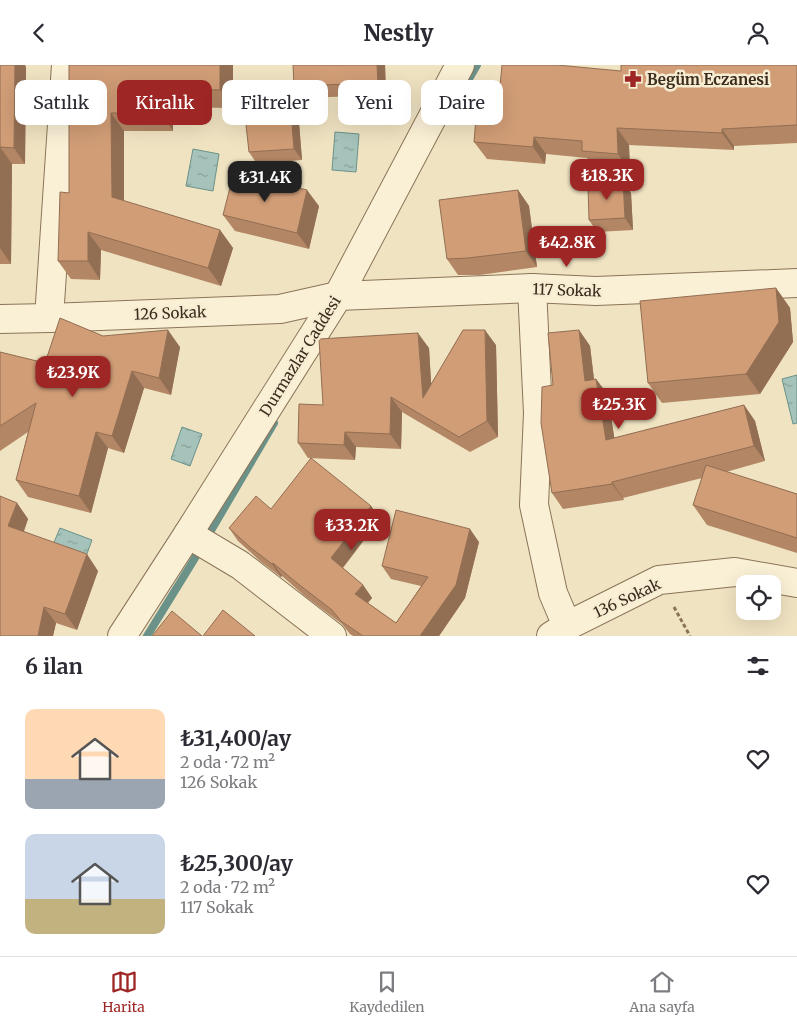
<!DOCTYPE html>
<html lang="tr">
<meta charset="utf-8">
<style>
body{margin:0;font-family:Merriweather,serif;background:#f7f7f7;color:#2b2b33;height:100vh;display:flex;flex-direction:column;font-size:19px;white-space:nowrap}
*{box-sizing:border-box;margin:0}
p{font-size:16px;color:#7c7c81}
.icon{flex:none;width:28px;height:28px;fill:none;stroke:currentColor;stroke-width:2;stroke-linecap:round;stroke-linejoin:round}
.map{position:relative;height:571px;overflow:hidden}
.side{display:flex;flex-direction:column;background:#fff;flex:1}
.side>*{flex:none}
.top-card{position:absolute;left:15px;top:15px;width:500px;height:45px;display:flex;gap:10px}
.fabs{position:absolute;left:736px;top:510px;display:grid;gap:10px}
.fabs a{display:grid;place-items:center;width:45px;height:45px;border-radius:10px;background:#fff;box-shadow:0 5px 20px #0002;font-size:25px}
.price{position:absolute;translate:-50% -42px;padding:0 11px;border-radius:10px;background:#9e2625;color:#fff;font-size:16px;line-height:32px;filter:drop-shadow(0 1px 2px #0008)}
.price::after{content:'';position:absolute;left:50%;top:30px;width:15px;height:11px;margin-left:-8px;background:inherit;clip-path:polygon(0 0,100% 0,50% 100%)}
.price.on{background:#222;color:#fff}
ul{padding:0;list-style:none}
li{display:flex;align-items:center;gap:15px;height:125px;padding:0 25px}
li span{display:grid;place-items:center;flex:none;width:140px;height:100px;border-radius:10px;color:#555}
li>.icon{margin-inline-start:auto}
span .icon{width:60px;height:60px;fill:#fffc;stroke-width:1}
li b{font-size:21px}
h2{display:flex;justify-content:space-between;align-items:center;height:60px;padding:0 25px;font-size:21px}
.pill{padding:0 18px;border-radius:10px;background:#fff;box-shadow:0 5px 20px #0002;font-size:18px;line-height:45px}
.pill.on{background:#9e2625;color:#fff}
header{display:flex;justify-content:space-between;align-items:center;height:65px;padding:0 25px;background:#fff;font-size:22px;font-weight:800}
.tab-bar{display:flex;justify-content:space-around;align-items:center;height:70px;border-top:1px solid #e1e1e2;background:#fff;font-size:14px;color:#7c7c81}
.tab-bar a{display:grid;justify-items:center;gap:2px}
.tab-bar .on{color:#9e2625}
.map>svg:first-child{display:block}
</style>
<header><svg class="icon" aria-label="back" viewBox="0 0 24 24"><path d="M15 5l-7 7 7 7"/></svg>Nestly<svg class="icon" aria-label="person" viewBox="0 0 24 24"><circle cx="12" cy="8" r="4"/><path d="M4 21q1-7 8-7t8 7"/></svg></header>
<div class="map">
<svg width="797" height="571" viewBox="0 0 797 571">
<defs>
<pattern id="water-ripples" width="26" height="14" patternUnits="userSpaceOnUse" patternTransform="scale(1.25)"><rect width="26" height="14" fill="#a5c3ba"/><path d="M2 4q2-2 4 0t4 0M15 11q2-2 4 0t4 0" fill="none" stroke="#889f97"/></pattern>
</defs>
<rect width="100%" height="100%" fill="#f0e3c2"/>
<g fill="url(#water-ripples)" stroke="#6b9289">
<polygon points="335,67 359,69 356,107 332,105"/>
<polygon points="193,84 219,89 213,126 186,121"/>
<polygon points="797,310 797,358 793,359 782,314"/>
<polygon points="182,362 202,369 190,401 171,394"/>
<polygon points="60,463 92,475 85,494 52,482"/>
</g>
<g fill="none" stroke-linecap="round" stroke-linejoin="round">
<g stroke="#6b9289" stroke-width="8">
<polyline points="458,33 477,0"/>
<polyline points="147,571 192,498 274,358"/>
</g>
<g stroke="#8b7458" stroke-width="30">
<g id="minor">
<polyline points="532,223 538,348 534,440 553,528 567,561"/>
<polyline points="49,253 66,0"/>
<polyline points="0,254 49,253 280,244 338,231 532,223 596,226 797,218"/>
<polyline points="188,469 240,500 332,571"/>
<polyline points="122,571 188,469 338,231 460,0"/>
<polyline points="551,571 567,561 659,515 735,507 797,518"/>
</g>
</g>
<polyline stroke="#8b7458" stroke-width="3" stroke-dasharray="4 2.5" stroke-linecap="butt" points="674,542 690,571"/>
<use href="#minor" stroke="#faf0d6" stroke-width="28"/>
</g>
<g fill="#b38765">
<polygon points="0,0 26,2 25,99 12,99 11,199 0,199"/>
<polygon points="69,0 233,0 233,43 173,42 173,66 124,66 124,136 220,165 233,183 221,221 101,185 100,215 71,214 58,196 69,128"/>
<polygon points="385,0 386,30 302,33 294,21"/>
<polygon points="797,0 797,78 734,81 734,85 629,80 630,107 594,104 587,93 546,89 545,99 487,94 474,77 500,21 621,6"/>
<polygon points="297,33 302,95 257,99 249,87"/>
<polygon points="518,125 529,141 537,202 480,210 458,210 447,194"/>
<polygon points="631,128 633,165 597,167 589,155"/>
<polygon points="319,141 309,184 235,166 223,150"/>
<polygon points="776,223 790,243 793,277 760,329 662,338 648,318"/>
<polygon points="579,265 590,281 594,314 596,314 608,330 614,373 744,340 755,356 765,396 726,407 797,429 797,488 707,460 693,440 702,413 623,433 624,435 563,444 552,428 553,320"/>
<polygon points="103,271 180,282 171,330 144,323 124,388 108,383 91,448 28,432 16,415 28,367 0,386 0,287 45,298"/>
<polygon points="496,280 498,372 470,387 402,347 401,384 356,382 355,395 308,393 298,378 323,340 429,283 431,319"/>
<polygon points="17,438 28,454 24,466 98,506 77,565 56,558 53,571 0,571"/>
<polygon points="371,441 380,454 343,503 363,520 372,533 368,538 396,558 421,521 391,514 382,501 479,477 465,533 439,571 353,571 350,569 342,559 306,532 282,511 281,512 260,496 238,476 229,463 271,444"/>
</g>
<g fill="#926e53">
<polygon points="15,0 25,0 26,2 25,99 14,83"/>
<polygon points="220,0 233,0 233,43 220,25"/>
<polygon points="377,0 385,0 386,30 378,18"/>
<polygon points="289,22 297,33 302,95 294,84"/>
<polygon points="161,24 173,42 173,66 161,48"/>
<polygon points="111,48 124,66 124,151 112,132"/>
<polygon points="617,63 629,80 630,107 618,89"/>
<polygon points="722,64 734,81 734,85 722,68"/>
<polygon points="534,72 546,89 545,99 533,82"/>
<polygon points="0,82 12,99 11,199 0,183"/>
<polygon points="623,116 631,128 633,165 625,153"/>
<polygon points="307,125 319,141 309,184 297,168"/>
<polygon points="518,125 529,141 537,202 526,186"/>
<polygon points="220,165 233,183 221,221 208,203"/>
<polygon points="88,167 101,185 100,215 88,196"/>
<polygon points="776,223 790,243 793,277 760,329 746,309"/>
<polygon points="168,265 180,282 171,330 159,313"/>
<polygon points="485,265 496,280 498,372 487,356"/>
<polygon points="579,265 590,281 596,332 585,316"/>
<polygon points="418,268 429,283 433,349 423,333"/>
<polygon points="132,306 144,323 124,388 112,371"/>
<polygon points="596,314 608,330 617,391 606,375"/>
<polygon points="391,332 402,347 401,384 390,369"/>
<polygon points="744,340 755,356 765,396 754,381"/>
<polygon points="96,367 108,383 91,448 79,431"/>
<polygon points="345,367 356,382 355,395 344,380"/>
<polygon points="612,417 623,433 624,435 612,419"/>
<polygon points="17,438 28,454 20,477 8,461"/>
<polygon points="371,441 380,454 340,506 331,493"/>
<polygon points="470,464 479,477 465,533 439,571 420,571"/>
<polygon points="87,489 98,506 77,565 65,549"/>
<polygon points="273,498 282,511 281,512 272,499"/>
<polygon points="363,520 372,533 364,542 355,529"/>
<polygon points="44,542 56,558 53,571 38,571"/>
</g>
<g fill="#d09d76" stroke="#926e53">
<polygon points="0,0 15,0 14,83 0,82 0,164"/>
<polygon points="69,0 220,0 220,25 161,24 161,48 111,48 112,132 220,165 208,203 88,167 88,196 58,196 60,127 69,128"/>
<polygon points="293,0 377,0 378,18 294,21"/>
<polygon points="502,0 557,0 621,6 621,0 797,0 797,60 722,64 722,68 617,63 618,89 582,86 582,76 534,72 533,82 474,77 479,19 500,21"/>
<polygon points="289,22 294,84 249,87 244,42 268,23"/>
<polygon points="234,107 307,125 297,168 223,150"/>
<polygon points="623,116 625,153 589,155 588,121"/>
<polygon points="518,125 526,186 468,193 447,194 439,135"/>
<polygon points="776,223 779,257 746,309 648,318 640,236"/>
<polygon points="60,253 103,271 168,265 159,313 132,306 112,371 96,367 79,431 16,415 36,338 0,361 0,287 45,298"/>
<polygon points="463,265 485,265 487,356 459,372 391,332 390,369 345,367 344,380 298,378 299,339 323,340 319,274 418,268 423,333"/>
<polygon points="579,265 585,316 596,314 606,375 744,340 754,381 612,417 612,419 552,428 541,358 542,322 553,320 548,268"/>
<polygon points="311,393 371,441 331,493 363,520 355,529 396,558 428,512 382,501 396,445 470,464 456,520 420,571 363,571 341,556 332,545 297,518 273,498 272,499 251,483 229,463 256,431 271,444"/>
<polygon points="706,400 797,429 797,473 693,440"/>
<polygon points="0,431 17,438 8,461 87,489 65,549 44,542 38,571 0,571"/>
<polygon points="223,545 255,571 203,571"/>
<polygon points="172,546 202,571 152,571"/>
</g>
<defs>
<g id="pharmacy-bare" transform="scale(1.35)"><path d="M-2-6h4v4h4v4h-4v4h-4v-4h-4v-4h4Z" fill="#9e2625" stroke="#f7edd3" stroke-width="2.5" paint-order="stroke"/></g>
</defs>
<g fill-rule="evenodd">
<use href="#pharmacy-bare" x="633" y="14"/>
</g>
<g text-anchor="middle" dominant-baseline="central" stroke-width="5" stroke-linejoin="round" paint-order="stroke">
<g font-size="15" font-weight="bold" fill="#3b2c1d" stroke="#f7edd3" text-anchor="start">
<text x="647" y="14">Begüm Eczanesi</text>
</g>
<g font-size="15" fill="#3b2c1d" stroke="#f7edd3">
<text transform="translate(567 225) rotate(2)">117 Sokak</text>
<text transform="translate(170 248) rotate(-2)">126 Sokak</text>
<text transform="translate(300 291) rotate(-58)">Durmazlar Caddesi</text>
<text transform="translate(627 533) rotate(-25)">136 Sokak</text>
</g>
</g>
</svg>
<div class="fabs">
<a><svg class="icon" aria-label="locate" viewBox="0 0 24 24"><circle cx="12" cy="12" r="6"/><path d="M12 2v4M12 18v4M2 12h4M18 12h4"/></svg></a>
</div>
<b class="price" style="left:607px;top:136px">₺18.3K</b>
<b class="price on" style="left:265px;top:138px">₺31.4K</b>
<b class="price" style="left:567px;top:203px">₺42.8K</b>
<b class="price" style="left:73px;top:333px">₺23.9K</b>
<b class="price" style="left:619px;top:365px">₺25.3K</b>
<b class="price" style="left:352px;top:486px">₺33.2K</b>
<div class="top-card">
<a class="pill">Satılık</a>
<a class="pill on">Kiralık</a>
<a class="pill">Filtreler</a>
<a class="pill">Yeni</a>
<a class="pill">Daire</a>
</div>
</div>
<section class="side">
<h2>6 ilan<svg class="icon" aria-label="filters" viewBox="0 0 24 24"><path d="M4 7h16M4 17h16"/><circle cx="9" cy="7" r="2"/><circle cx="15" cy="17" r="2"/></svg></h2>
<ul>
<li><span style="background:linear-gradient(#ffd9b3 70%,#9aa5b1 0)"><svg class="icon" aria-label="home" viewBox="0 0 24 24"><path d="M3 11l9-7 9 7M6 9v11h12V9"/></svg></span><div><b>₺31,400/ay</b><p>2 oda · 72 m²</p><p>126 Sokak</p></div><svg class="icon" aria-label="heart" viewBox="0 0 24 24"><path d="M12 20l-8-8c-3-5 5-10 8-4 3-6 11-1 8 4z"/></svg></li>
<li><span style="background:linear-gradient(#c9d6e8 65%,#c2b280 0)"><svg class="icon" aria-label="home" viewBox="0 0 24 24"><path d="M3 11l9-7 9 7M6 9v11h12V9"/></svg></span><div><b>₺25,300/ay</b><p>2 oda · 72 m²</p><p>117 Sokak</p></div><svg class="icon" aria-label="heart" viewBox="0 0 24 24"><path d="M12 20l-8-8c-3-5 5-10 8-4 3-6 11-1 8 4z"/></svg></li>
</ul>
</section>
<nav class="tab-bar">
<a class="on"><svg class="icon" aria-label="map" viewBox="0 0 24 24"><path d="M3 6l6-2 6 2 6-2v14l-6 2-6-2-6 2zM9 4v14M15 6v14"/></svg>Harita</a>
<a><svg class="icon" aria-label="saved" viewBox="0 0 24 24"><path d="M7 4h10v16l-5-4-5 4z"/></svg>Kaydedilen</a>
<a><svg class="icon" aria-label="home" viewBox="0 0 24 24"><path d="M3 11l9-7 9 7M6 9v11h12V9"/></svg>Ana sayfa</a>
</nav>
